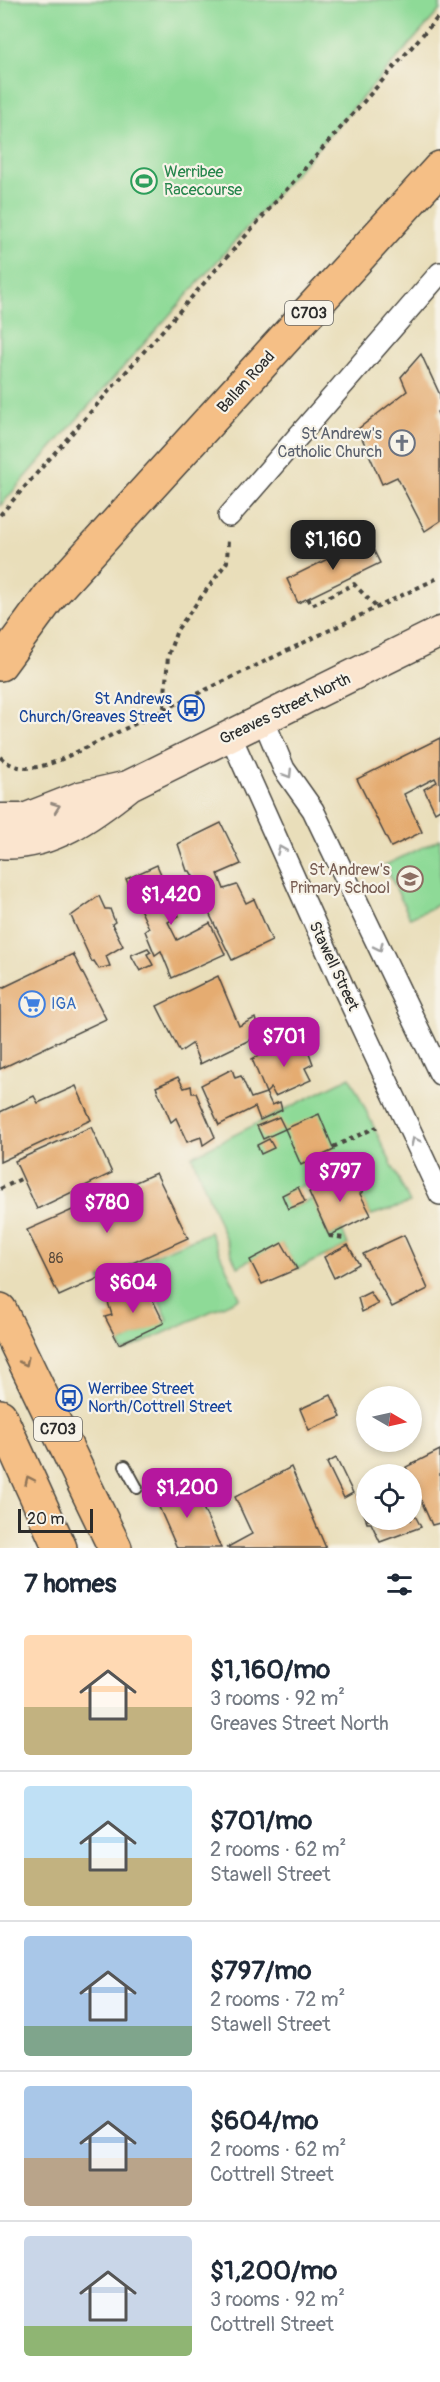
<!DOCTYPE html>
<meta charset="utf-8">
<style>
body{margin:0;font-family:Pangolin,sans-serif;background:#f6f6f7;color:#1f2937;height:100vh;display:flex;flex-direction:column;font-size:22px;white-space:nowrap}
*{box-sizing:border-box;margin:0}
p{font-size:20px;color:#747a83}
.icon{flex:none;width:33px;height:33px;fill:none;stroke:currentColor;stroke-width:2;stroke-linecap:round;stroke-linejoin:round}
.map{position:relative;height:1548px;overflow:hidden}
.sheet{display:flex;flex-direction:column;background:#fff;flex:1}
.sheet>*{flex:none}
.needle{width:39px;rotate:99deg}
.buttons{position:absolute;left:356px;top:1386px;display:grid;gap:12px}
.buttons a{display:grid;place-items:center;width:66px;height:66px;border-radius:50%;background:#fff;box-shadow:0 3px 9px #0003;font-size:30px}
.scale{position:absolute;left:18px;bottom:15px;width:75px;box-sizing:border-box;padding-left:6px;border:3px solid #2b2b2b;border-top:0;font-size:16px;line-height:21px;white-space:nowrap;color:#2b2b2b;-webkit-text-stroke:4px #f7f3e8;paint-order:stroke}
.price{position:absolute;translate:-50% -51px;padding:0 14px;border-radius:12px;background:#b5179e;color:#fff;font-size:20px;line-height:39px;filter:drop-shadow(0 2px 3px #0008)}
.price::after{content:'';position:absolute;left:50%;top:36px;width:18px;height:14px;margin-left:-9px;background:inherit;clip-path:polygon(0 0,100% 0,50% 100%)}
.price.on{background:#222;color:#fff}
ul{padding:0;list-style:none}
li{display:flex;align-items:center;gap:18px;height:150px;padding:0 24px}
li+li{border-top:2px solid #e0e1e3}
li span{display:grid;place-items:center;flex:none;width:168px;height:120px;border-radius:6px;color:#555}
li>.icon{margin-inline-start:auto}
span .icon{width:72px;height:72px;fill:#fffc;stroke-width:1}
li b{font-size:26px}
h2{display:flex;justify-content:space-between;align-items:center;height:72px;padding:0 24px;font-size:26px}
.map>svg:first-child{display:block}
</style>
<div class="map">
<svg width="440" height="1548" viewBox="0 0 440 1548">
<rect width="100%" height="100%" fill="#f7f3e8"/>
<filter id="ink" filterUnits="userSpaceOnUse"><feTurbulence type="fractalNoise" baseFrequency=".0167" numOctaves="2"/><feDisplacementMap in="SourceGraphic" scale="12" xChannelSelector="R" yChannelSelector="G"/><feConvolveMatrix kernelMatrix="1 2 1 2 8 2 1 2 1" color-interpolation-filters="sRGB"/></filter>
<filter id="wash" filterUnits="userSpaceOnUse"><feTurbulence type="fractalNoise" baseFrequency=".008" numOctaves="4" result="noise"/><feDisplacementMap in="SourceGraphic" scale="24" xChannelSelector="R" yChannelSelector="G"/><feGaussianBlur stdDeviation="1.35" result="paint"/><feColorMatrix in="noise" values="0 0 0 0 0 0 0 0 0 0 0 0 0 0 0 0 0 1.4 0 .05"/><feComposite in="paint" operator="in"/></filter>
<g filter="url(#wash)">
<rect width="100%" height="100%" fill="#e9deba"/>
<g fill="#8eda97" stroke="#5c8261" stroke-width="1.5">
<polygon points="0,0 440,0 440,10 0,506"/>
<polygon points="440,839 440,904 410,918 385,865"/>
<polygon points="350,1077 410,1203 371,1215 360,1194 363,1191 349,1164 282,1195 289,1209 313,1199 329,1236 342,1230 348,1245 297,1269 282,1244 237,1267 192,1156"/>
<polygon points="210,1232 240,1298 123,1352 119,1344 168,1320 151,1283 107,1299 100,1278"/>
</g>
<g id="blocks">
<g fill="#e5ac71">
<polygon points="421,354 440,395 440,410 437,412 440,419 440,521 425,531 397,477 382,484 358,429 407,391 401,377"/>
<polygon points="368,539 380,563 298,603 287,579"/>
<polygon points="440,738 440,809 435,812 424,789 437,782 435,778 404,794 422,832 391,847 357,779"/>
<polygon points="221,823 241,864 218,874 224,889 237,885 246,903 254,899 272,941 232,960 208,911 212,909 190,871 187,871 178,844"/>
<polygon points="157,865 179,916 168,922 177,940 210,923 225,954 172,978 161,951 155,955 145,931 149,928 126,879"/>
<polygon points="99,896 105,909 110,909 115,922 112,924 123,946 106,956 110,966 99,969 94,961 92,962 71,916"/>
<polygon points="148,948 151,952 147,954 153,965 140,971 131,955"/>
<polygon points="73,954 106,1019 0,1069 0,989"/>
<polygon points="218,976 239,1026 255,1018 260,1035 200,1064 192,1044 180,1052 157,1006"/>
<polygon points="297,1038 302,1051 308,1050 313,1064 305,1068 311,1080 275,1096 271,1088 266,1093 252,1059"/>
<polygon points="232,1069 235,1078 241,1076 251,1098 266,1093 272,1105 280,1102 282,1110 260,1120 255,1107 219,1125 201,1085"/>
<polygon points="178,1077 184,1088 191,1086 192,1093 196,1093 215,1137 203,1145 201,1137 187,1142 176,1118 171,1122 156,1087"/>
<polygon points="76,1086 91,1120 0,1162 0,1112 34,1096 38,1103"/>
<polygon points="319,1114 334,1150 301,1165 285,1129 263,1139 257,1126 279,1117 285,1129"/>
<polygon points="91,1127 112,1173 37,1209 15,1161"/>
<polygon points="269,1139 274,1148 261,1154 257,1145"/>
<polygon points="352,1171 363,1191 360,1194 371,1215 329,1236 309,1192"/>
<polygon points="156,1173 188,1238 59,1296 27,1230"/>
<polygon points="298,1187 305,1202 288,1209 282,1195"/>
<polygon points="404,1235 428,1289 392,1307 363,1254"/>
<polygon points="282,1243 297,1269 262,1284 250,1260"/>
<polygon points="348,1245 359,1264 334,1278 324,1257"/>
<polygon points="145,1284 164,1323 119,1344 105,1317 112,1315 107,1299"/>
<polygon points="370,1292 378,1304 362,1312 358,1298"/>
<polygon points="331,1395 341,1417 309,1430 300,1409"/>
<polygon points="440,1450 440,1523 432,1525 406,1467"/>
<polygon points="336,1458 353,1493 344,1498 327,1463"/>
<polygon points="291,1467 326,1548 226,1548 252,1534 235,1497"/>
<polygon points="191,1481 221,1548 177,1548 155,1498"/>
<polygon points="366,1491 366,1519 357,1495"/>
<polygon points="411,1508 421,1527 380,1542 371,1523 367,1523 366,1520 411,1520"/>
</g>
</g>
</g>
<g filter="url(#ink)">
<use href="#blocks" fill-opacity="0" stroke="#484640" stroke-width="1.5"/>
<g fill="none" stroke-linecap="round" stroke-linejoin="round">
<g stroke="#484640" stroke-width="14">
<polyline id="lane" points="125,1466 137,1488"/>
</g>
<g stroke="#484640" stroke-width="24">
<g id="street">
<polyline points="229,516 440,273"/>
<polyline points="264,721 284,769 313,810 440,1074"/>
<polyline points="231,737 344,989 440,1194"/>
</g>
</g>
<g stroke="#484640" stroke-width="33">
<g id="secondary">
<polyline points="0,819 24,819 80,797 124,787"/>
<path d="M0,843c49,5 94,-29 130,-58l310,-153"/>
</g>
</g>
<g stroke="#484640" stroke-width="36">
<g id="primary">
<polyline points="0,664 50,596 440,168"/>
<polyline points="0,1310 115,1548"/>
<polyline points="0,1416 60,1548"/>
</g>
</g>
<g stroke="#484640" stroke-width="4" stroke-dasharray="4.5 4.5" stroke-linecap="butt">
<polyline points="0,515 440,15"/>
<polyline points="308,598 312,605 354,584 377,608"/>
<polyline points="164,708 168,656 177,630 227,562 228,539"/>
<path d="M0,757c19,17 39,11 60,3l380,-183"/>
<polyline points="333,1147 377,1127"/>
<polyline points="0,1189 23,1178"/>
<polyline points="329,1236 345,1238"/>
</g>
<use href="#lane" stroke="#fff" stroke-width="10"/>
<use href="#street" stroke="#fff" stroke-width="21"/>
<use href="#secondary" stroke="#fbe5cf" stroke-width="30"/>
<use href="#primary" stroke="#f5bf86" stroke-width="33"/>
</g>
<defs><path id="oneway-chevron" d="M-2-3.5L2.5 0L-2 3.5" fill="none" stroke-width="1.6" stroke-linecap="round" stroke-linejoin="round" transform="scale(1.5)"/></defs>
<g stroke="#a0a0a0">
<use href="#oneway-chevron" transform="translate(288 774) rotate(58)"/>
<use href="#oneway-chevron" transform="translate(281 850) rotate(-113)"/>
<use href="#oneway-chevron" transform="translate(379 947) rotate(64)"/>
<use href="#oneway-chevron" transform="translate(415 1141) rotate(-115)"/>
</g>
<use stroke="#93887d" href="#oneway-chevron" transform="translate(56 807) rotate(-20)"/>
<g stroke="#907558">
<use href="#oneway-chevron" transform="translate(25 1362) rotate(64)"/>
<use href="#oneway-chevron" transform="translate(29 1480) rotate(-115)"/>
</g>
</g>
<defs>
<g id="stadium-ring" transform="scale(1.35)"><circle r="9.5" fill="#f7f3e8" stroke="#2e9e5b" stroke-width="1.5"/><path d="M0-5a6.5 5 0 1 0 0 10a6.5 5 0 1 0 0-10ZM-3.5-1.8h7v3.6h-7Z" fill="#2e9e5b"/></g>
<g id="church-ring" transform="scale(1.35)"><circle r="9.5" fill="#f7f3e8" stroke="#6b7280" stroke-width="1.5"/><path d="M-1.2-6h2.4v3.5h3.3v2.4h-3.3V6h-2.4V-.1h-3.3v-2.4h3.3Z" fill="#6b7280"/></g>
<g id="bus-ring" transform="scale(1.35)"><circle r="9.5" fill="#f7f3e8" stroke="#1a4fb4" stroke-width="1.5"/><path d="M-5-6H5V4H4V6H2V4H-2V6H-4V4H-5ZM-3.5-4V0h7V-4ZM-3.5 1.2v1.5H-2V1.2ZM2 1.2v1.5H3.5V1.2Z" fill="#1a4fb4"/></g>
<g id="school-ring" transform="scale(1.35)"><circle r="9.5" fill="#f7f3e8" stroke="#8d6e63" stroke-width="1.5"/><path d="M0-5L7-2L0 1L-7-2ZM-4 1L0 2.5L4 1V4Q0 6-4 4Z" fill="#8d6e63"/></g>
<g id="supermarket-ring" transform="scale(1.35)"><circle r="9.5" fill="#f7f3e8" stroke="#3f7fe0" stroke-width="1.5"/><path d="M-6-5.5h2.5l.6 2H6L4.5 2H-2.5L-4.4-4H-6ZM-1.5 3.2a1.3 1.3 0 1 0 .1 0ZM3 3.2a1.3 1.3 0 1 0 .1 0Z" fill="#3f7fe0"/></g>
</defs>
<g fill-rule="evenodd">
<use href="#stadium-ring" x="144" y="181"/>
<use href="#church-ring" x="402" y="443"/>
<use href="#bus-ring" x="191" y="708"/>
<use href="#school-ring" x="410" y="879"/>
<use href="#supermarket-ring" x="32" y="1004"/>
<use href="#bus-ring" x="69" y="1398"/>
</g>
<g text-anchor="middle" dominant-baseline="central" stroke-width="4.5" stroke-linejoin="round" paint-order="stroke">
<g font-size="14" fill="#5a4b3c">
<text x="56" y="1258">86</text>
</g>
<g fill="#f7f3e8" stroke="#686764" stroke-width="1.5">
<rect x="285" y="301" width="48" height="24" rx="4.5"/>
<rect x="34" y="1417" width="48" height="24" rx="4.5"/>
</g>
<g font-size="15" font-weight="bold" fill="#2b2b2b">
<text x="309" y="313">C703</text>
<text x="58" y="1429">C703</text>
</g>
<g font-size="16" fill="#27864d" stroke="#f7f3e8" text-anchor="start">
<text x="164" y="172">Werribee<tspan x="164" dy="18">Racecourse</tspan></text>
</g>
<g font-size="16" fill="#2b2b2b" stroke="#f7f3e8">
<text transform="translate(246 382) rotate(-48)">Ballan Road</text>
<text transform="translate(285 709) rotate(-26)">Greaves Street North</text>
<text transform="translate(334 966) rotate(65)">Stawell Street</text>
</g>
<g font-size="16" fill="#5b616d" stroke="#f7f3e8" text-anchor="end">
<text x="382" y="434">St Andrew's<tspan x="382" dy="18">Catholic Church</tspan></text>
</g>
<g font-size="16" fill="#164399" stroke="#f7f3e8" text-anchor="end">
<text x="172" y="699">St Andrews<tspan x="172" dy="18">Church/Greaves Street</tspan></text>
<text x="88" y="1389" text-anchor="start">Werribee Street<tspan x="88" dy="18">North/Cottrell Street</tspan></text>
</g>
<g font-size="16" fill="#785e54" stroke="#f7f3e8" text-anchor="end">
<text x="390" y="870">St Andrew's<tspan x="390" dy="18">Primary School</tspan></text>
</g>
<g font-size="16" fill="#366cbe" stroke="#f7f3e8" text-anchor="start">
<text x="51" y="1004">IGA</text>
</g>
</g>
</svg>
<div class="buttons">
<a><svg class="needle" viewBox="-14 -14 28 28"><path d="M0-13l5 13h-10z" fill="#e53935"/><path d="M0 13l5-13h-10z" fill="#747a83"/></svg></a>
<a><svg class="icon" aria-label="locate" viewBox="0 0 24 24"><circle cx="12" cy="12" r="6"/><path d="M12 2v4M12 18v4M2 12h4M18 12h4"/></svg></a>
</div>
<div class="scale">20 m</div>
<b class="price on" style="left:333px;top:571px">$1,160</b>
<b class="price" style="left:171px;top:926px">$1,420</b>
<b class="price" style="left:284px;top:1068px">$701</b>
<b class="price" style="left:340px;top:1203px">$797</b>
<b class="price" style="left:107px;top:1234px">$780</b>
<b class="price" style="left:133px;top:1314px">$604</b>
<b class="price" style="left:187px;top:1519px">$1,200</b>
</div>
<section class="sheet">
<h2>7 homes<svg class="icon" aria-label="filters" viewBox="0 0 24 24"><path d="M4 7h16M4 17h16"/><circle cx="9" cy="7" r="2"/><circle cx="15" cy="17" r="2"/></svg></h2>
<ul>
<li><span style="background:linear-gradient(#ffd9b3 60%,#c2b280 0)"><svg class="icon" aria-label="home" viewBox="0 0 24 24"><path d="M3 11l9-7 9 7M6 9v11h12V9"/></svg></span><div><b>$1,160/mo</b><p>3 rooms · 92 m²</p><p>Greaves Street North</p></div></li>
<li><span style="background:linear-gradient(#bfe0f5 60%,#c2b280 0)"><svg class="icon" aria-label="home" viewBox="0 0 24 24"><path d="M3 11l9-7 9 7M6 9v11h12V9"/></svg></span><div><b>$701/mo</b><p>2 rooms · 62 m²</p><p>Stawell Street</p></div></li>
<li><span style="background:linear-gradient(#a9c7e8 75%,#7fa58c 0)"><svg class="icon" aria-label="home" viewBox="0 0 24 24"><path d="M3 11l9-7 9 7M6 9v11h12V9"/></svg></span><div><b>$797/mo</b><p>2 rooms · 72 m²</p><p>Stawell Street</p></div></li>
<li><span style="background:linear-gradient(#a9c7e8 60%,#b9a48a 0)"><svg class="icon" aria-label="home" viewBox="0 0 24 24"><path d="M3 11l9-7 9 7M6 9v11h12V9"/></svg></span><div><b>$604/mo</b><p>2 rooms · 62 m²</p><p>Cottrell Street</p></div></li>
<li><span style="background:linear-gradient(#c9d6e8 75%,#8fb573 0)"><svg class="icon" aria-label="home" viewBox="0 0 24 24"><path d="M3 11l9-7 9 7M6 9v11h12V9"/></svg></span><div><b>$1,200/mo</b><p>3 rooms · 92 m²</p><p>Cottrell Street</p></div></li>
</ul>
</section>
